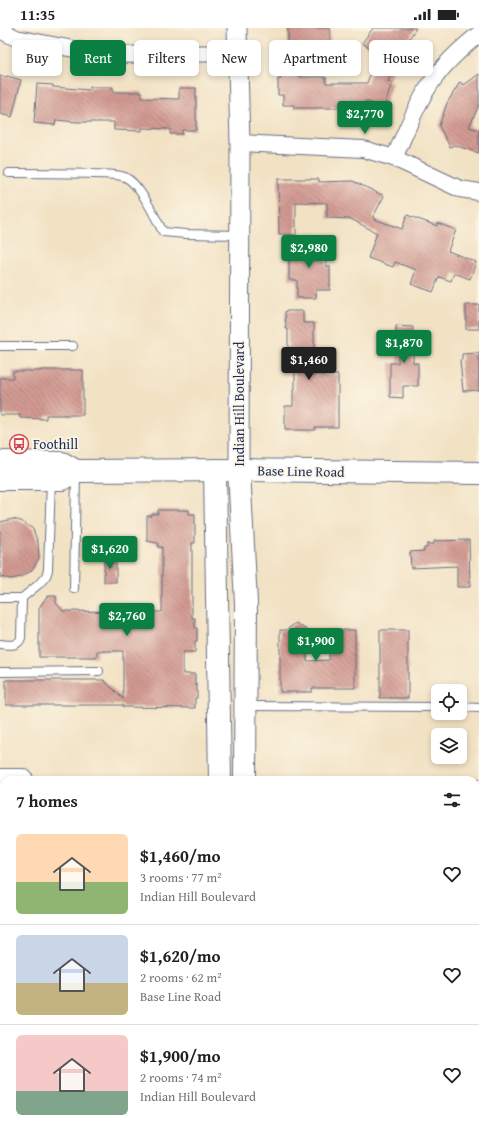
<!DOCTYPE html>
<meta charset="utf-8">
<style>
body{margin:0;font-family:"Gentium Book Plus",serif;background:#f6f6f6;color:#202124;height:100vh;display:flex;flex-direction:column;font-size:15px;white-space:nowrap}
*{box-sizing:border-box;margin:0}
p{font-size:13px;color:#757577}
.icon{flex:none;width:22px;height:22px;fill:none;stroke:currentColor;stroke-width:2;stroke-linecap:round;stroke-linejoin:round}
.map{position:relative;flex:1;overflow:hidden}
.side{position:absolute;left:0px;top:748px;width:479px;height:356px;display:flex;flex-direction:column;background:#fff;border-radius:12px 12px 0 0;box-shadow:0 2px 6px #0003}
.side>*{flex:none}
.banner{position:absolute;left:12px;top:12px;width:455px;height:36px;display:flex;gap:8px}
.controls{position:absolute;left:431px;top:656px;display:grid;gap:8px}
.controls a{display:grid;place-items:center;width:36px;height:36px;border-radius:6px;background:#fff;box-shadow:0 2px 6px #0003;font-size:20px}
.price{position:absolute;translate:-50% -34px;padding:0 9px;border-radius:4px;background:#0b8043;color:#fff;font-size:13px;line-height:26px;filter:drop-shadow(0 1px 2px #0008)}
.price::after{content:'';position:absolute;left:50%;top:24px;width:12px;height:9px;margin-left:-6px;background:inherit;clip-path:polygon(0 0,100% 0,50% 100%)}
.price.active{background:#222;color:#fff}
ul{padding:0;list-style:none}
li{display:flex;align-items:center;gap:12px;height:100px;padding:0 16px}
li+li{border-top:1px solid #e0e0e0}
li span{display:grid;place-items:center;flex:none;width:112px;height:80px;border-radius:6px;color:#555}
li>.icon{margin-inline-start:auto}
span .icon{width:48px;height:48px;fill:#fffc;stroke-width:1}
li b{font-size:17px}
h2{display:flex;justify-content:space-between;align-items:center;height:48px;padding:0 16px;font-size:17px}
.tag{padding:0 14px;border-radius:6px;background:#fff;box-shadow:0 2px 6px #0003;font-size:14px;line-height:36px}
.tag.active{background:#0b8043;color:#fff}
.status{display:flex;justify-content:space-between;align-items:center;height:28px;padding:0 20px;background:#fff;direction:ltr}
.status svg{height:11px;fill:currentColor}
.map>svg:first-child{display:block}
</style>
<div class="status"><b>11:35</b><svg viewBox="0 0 49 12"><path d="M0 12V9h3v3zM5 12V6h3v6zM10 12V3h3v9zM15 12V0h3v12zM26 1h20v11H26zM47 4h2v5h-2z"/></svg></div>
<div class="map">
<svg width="479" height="1104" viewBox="0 0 479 1104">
<defs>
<pattern id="building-back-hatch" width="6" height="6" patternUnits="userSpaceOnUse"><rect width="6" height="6" fill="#d29a92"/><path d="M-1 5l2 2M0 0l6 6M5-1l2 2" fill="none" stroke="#aa7e7a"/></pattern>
</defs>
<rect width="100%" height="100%" fill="#fcf5e5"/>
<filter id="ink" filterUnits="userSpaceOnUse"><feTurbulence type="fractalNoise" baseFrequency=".025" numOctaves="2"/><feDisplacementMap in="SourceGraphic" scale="8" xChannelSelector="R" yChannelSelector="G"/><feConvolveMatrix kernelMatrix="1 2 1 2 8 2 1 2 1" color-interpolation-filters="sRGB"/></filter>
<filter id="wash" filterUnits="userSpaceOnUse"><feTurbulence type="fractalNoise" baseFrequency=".012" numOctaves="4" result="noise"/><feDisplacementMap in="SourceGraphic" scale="16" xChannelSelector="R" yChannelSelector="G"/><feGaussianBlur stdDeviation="0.9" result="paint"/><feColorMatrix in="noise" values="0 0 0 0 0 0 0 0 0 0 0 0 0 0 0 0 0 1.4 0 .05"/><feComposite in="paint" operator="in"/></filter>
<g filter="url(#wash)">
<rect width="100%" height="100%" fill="#f2e2c4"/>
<g id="blocks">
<g fill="url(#building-back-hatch)">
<polygon points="288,0 330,0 330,25 300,25 300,49 326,49 326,55 367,55 378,25 362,15 373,0 416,0 403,20 405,21 395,35 388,54 392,55 384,79 365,73 365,80 294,80 294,77 283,77 283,67 278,67 278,51 281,51 282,36 288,36"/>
<polygon points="479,46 479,77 469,99 479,102 479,125 454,117 450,119 439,98 447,75 460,54 464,57"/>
<polygon points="0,48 6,49 7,48 21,52 12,89 0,86"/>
<polygon points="37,56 53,57 53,59 90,62 90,59 113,59 113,64 142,64 142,70 179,71 179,60 196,60 196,102 182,102 182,106 170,106 170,101 142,100 142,103 114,102 114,94 77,94 56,92 55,97 34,95"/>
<polygon points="278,151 319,151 319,154 353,153 384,168 373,189 374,190 374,191 402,201 407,187 437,198 437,195 456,202 448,223 476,234 470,251 454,245 451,253 439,249 433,264 411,256 416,242 395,234 393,239 368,230 377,205 351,191 327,190 327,175 296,174 296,207 279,206"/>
<polygon points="289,214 320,214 320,224 326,224 326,238 330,238 330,262 316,262 316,270 297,270 297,252 289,252"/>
<rect x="466" y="277" width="13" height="24"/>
<polygon points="285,283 303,283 303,295 314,295 314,347 338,347 338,399 315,399 315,402 285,402 285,378 293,378 293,362 295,362 295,341 288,341 288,301 286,301"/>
<polygon points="396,298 413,299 413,333 414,335 418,335 418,358 403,358 403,370 390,369 390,335 398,335 398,313 396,313"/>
<polygon points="479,325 479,362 463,363 460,332 462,332 462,326"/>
<polygon points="41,342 83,342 83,387 46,387 46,391 20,390 20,387 0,387 0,350 13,350 13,343 41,343"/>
<polygon points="158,482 189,482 189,486 195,486 195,515 192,515 192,590 195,590 195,600 197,600 197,613 195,613 195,624 183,624 183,646 195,646 195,657 197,657 197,670 195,670 195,680 123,679 123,677 6,677 6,652 104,652 123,671 123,623 97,623 97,629 39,629 39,580 47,568 56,568 56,575 63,583 162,584 162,519 158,519 158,515 147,513 147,488 152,488 152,486 158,486"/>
<polygon points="13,491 21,493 33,501 38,515 39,530 35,537 31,543 21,549 11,551 0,549 0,494"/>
<polygon points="469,512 470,559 457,559 457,538 411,540 410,524 424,523 424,520 427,520 427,516 434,516 434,513"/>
<rect x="104" y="529" width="12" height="25"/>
<polygon points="296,595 307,602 307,633 329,632 328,602 355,602 355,660 312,660 312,664 280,664 280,602 286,602"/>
<rect x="380" y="602" width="28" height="68"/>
</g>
</g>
</g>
<g filter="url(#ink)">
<use href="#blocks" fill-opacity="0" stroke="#666e82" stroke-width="1"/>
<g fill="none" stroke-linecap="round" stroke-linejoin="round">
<g stroke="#666e82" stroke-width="10">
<g id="service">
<path d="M9,145c28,0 57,0 85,1 9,0 22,0 31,3 15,7 30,40 38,55l23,2 54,1"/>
<polyline points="0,318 73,318"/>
<polyline points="74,561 76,446"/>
<polyline points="0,570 22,570 39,556 46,548 48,542 51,452"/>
<path d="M0,616c9,1 18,3 21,-6l1,-40"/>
<polyline points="0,644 99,643"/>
<polyline points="247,678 438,679"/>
<polyline points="460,679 479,680"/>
</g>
</g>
<g stroke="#666e82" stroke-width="18">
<g id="minor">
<polyline points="0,2 16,10 105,27 236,25"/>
<polyline points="240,115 363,121 394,130 460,161 479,164"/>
<path d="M394,130c13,-28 24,-59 43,-83 12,-16 27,-29 42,-41"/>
<polyline points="475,997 479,997"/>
<polyline points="0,1072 4,1072"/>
</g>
</g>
<g stroke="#666e82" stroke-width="21">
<polyline id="tertiary" points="237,0 240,115 239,442"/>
</g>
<g stroke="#666e82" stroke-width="24">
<g id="primary">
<polyline points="0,434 62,435 76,443 239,442 479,445"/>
<polyline points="215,442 220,752"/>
<polyline points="239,442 246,575 245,752"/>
<polyline points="0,451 62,451 76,443"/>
<polyline points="218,1100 218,1104"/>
<polyline points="244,1100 244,1104"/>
</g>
</g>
<g stroke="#666e82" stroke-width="24">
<g id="motorway">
<polyline points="0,752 22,752"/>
<polyline points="475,762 479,762"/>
<polyline points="0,773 4,773"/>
<polyline points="475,781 479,781"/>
<polyline points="0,810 4,810"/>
<polyline points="475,832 479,832"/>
</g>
</g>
<use href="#service" stroke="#fff" stroke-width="8"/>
<use href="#minor" stroke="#fff" stroke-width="16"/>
<use href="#tertiary" stroke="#fff" stroke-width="19"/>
<use href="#primary" stroke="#fff" stroke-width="22"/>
<use href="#motorway" stroke="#fff" stroke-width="22"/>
</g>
</g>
<defs>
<g id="bus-ring" transform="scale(1)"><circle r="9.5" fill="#fcf5e5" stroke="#d1495b" stroke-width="1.5"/><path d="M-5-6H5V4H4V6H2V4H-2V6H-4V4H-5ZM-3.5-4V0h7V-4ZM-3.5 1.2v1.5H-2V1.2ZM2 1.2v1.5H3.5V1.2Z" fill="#d1495b"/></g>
</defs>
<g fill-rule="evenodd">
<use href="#bus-ring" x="19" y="416"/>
</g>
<g text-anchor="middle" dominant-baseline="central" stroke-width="3.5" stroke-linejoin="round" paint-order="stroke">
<g font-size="14" fill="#1b2f5e" stroke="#fcf5e5">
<text transform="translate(239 376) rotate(-90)">Indian Hill Boulevard</text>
<text transform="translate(301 443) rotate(1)">Base Line Road</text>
</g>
<g font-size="14" fill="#1b2f5e" stroke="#fcf5e5" text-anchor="start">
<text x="33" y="416">Foothill</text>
</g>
</g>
</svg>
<div class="controls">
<a><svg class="icon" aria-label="locate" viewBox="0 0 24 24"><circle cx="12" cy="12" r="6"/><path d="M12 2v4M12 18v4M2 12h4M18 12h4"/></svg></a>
<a><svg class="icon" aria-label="layers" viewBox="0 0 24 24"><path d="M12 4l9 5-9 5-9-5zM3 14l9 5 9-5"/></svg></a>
</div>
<b class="price" style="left:365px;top:107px">$2,770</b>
<b class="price" style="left:309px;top:241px">$2,980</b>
<b class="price" style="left:404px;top:336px">$1,870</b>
<b class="price active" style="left:309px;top:353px">$1,460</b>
<b class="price" style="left:110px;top:542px">$1,620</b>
<b class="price" style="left:127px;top:609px">$2,760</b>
<b class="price" style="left:316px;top:634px">$1,900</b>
<div class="banner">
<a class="tag">Buy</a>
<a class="tag active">Rent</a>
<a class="tag">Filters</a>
<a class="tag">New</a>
<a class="tag">Apartment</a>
<a class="tag">House</a>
</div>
<section class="side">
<h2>7 homes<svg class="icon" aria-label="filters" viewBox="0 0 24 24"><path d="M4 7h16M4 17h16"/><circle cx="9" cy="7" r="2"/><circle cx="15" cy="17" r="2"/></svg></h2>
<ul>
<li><span style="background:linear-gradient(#ffd9b3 60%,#8fb573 0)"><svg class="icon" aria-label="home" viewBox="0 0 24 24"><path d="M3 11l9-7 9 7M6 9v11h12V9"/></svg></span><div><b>$1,460/mo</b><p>3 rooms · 77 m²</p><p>Indian Hill Boulevard</p></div><svg class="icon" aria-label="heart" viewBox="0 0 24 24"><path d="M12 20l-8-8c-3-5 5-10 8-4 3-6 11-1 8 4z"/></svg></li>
<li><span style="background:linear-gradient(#c9d6e8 60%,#c2b280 0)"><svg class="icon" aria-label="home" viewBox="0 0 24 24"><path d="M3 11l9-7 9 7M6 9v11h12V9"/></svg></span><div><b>$1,620/mo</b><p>2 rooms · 62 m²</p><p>Base Line Road</p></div><svg class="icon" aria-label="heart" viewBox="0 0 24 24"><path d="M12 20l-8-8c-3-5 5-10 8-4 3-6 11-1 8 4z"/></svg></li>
<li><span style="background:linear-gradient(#f6c9c9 70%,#7fa58c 0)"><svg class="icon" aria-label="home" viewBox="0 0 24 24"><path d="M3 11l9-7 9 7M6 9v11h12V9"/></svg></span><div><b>$1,900/mo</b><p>2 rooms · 74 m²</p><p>Indian Hill Boulevard</p></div><svg class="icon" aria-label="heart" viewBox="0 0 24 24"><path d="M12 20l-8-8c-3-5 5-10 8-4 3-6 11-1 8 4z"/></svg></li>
</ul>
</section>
</div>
